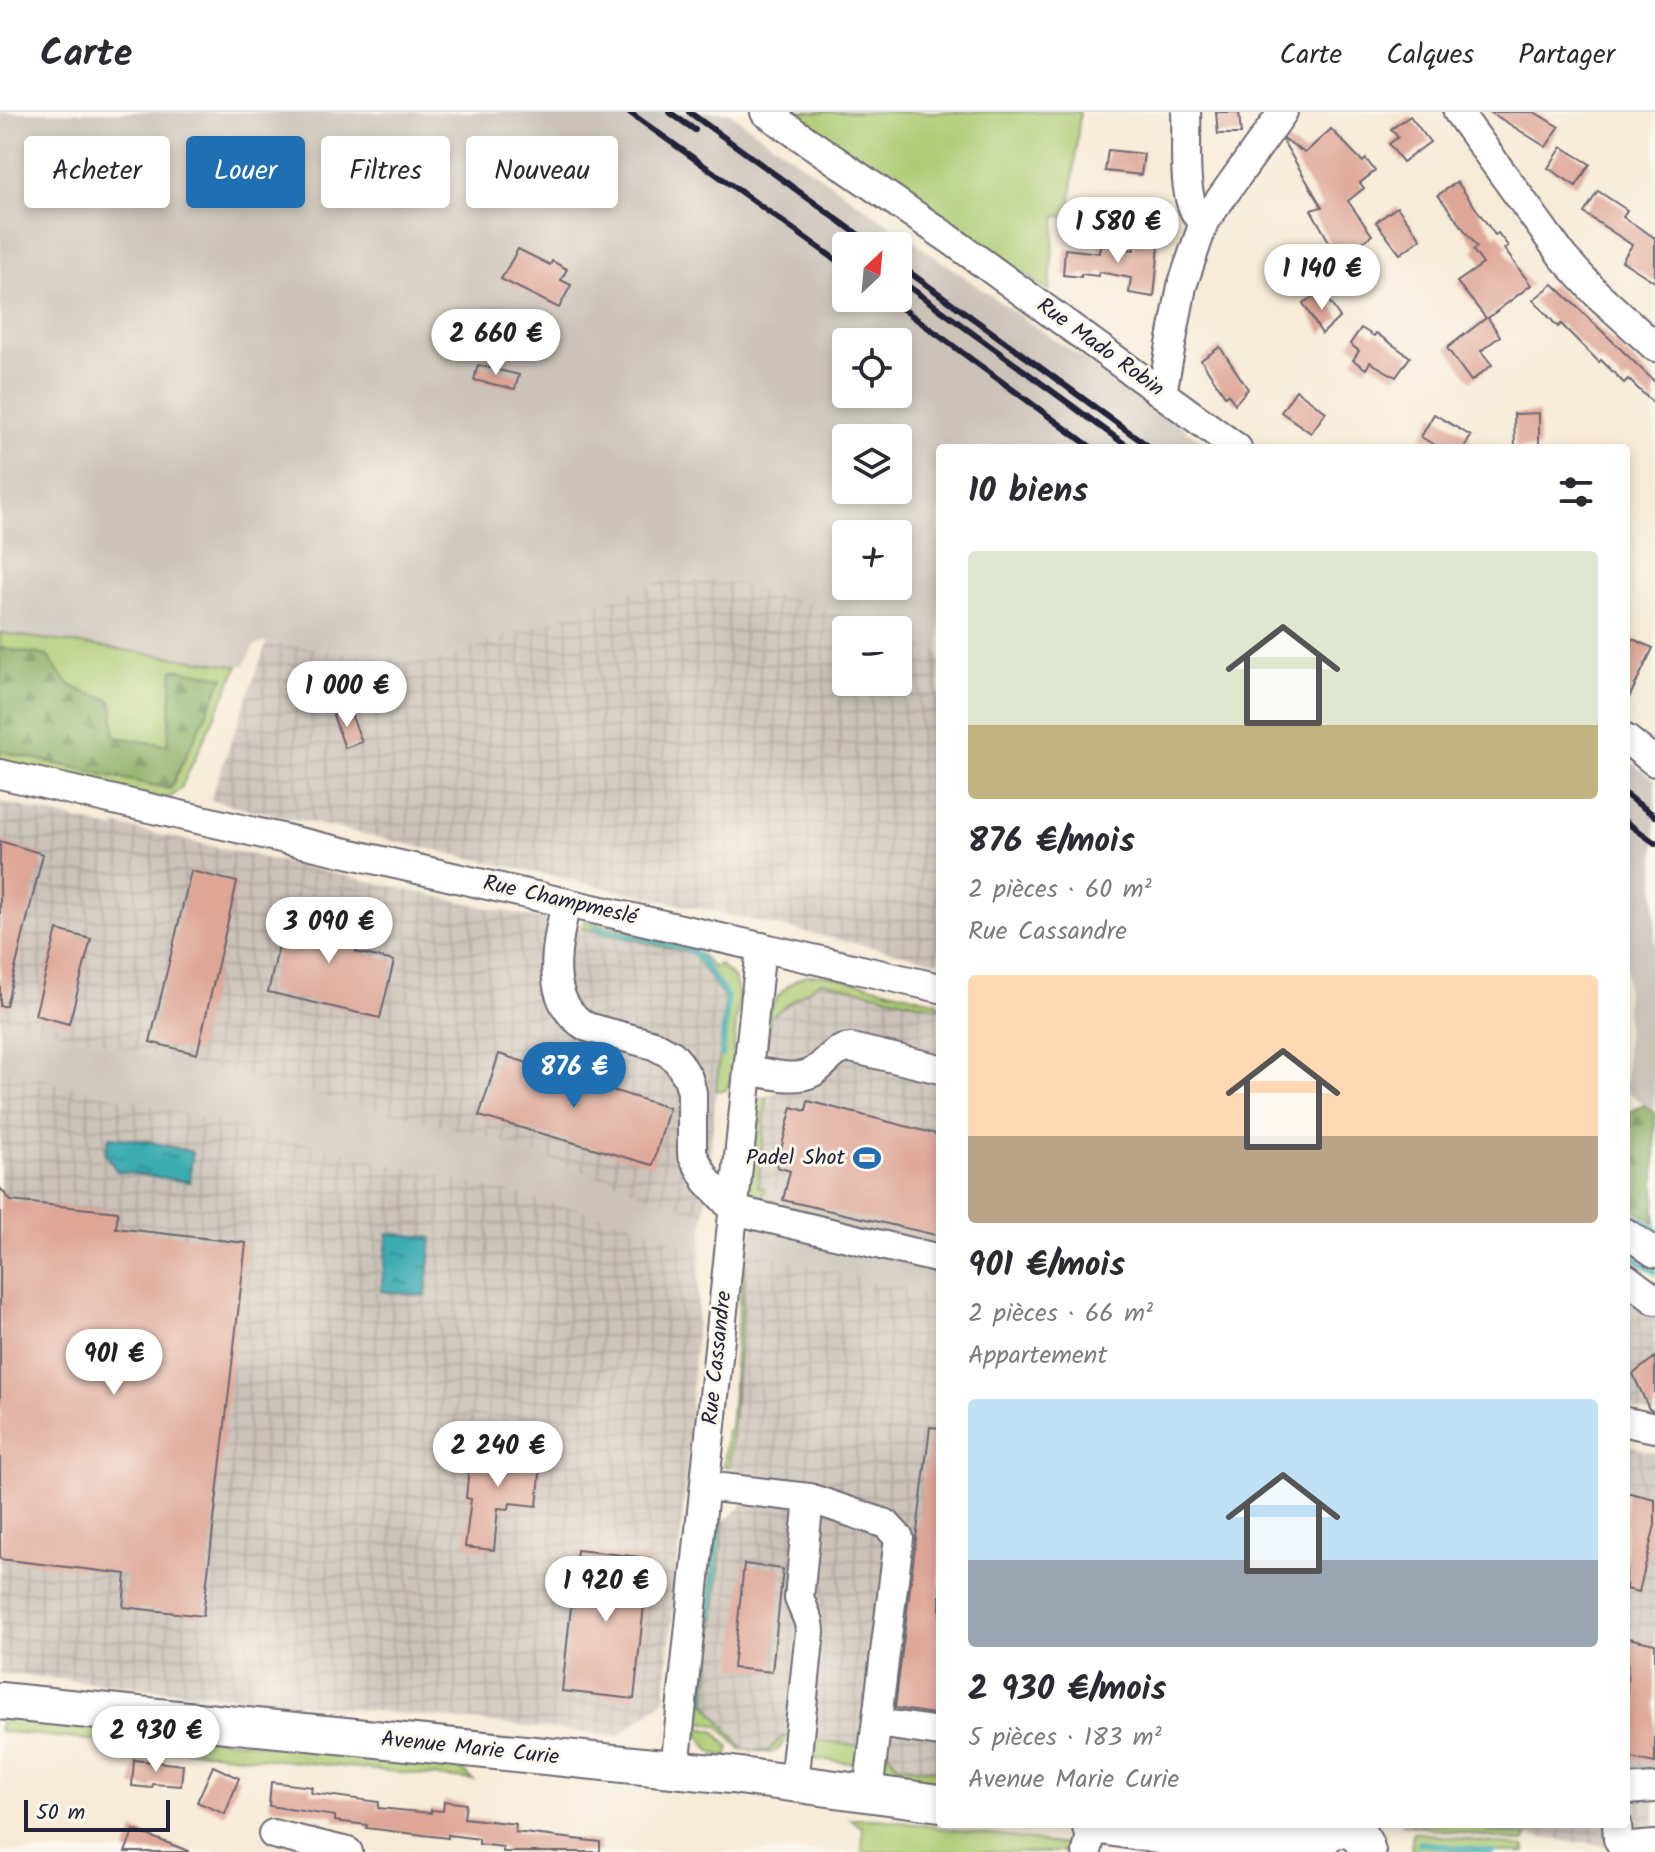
<!DOCTYPE html>
<html lang="fr">
<meta charset="utf-8">
<style>
body{margin:0;font-family:Kalam,sans-serif;background:#f2f2f3;color:#2b2b33;height:100vh;display:flex;flex-direction:column;font-size:30px;white-space:nowrap}
*{box-sizing:border-box;margin:0}
p{font-size:26px;color:#7c7c81}
.icon{flex:none;width:44px;height:44px;fill:none;stroke:currentColor;stroke-width:2;stroke-linecap:round;stroke-linejoin:round}
.map{position:relative;flex:1;overflow:hidden}
.drawer{position:absolute;left:936px;top:332px;width:694px;height:1384px;display:flex;flex-direction:column;background:#fff;border-radius:8px;box-shadow:0 4px 12px #0003}
.drawer>*{flex:none}
.top-card{position:absolute;left:24px;top:24px;width:760px;height:72px;display:flex;gap:16px}
.needle{width:52px;rotate:26deg}
.fabs{position:absolute;left:832px;top:120px;display:grid;gap:16px}
.fabs a{display:grid;place-items:center;width:80px;height:80px;border-radius:8px;background:#fff;box-shadow:0 4px 12px #0003;font-size:40px}
.scale{position:absolute;left:24px;bottom:20px;width:146px;box-sizing:border-box;padding-left:8px;border:4px solid #22223b;border-top:0;font-size:22px;line-height:28px;white-space:nowrap;color:#22223b;-webkit-text-stroke:6px #fbf7ec;paint-order:stroke}
.price{position:absolute;translate:-50% -68px;padding:0 18px;border-radius:28px;background:#fff;color:#222;font-size:26px;line-height:52px;filter:drop-shadow(0 2px 4px #0008)}
.price::after{content:'';position:absolute;left:50%;top:48px;width:24px;height:18px;margin-left:-12px;background:inherit;clip-path:polygon(0 0,100% 0,50% 100%)}
.price.selected{background:#1f6fb2;color:#fff}
ul{padding:0;list-style:none}
li{display:grid;align-content:center;gap:16px;height:424px;padding:0 32px}
li span{display:grid;place-items:center;height:248px;border-radius:8px;color:#555}
li>.icon{margin-inline-start:auto}
span .icon{width:144px;height:144px;fill:#fffc;stroke-width:1}
li b{font-size:34px}
h2{display:flex;justify-content:space-between;align-items:center;height:96px;padding:0 32px;font-size:34px}
.chip{padding:0 28px;border-radius:8px;background:#fff;box-shadow:0 4px 12px #0003;font-size:28px;line-height:72px}
.chip.selected{background:#1f6fb2;color:#fff}
header{display:flex;align-items:center;gap:48px;box-sizing:border-box;height:112px;padding:0 40px;background:#fff;border-bottom:2px solid #e1e1e2}
header strong{font-size:38px}
nav{display:flex;gap:44px;margin-inline-start:auto;font-size:28px}
.map>svg:first-child{display:block}
</style>
<header>
<strong>Carte</strong>
<nav><a>Carte</a><a>Calques</a><a>Partager</a></nav>
</header>
<div class="map">
<svg width="1655" height="1740" viewBox="0 0 1655 1740">
<defs>
<pattern id="industrial-grid" width="8" height="8" patternUnits="userSpaceOnUse" patternTransform="scale(2)"><rect width="8" height="8" fill="#cbc2b8"/><path d="M0 4h8M4 0v8" fill="none" stroke="#aea69f"/></pattern>
<pattern id="forest-firs" width="22" height="20" patternUnits="userSpaceOnUse" patternTransform="scale(2)"><rect width="22" height="20" fill="#8aaf65"/><path d="M5 1l3.5 6h-7zM16 11l3.5 6h-7z" fill="#708e54"/></pattern>
<pattern id="water-ripples" width="26" height="14" patternUnits="userSpaceOnUse" patternTransform="scale(2)"><rect width="26" height="14" fill="#3aacb2"/><path d="M2 4q2-2 4 0t4 0M15 11q2-2 4 0t4 0" fill="none" stroke="#308c92"/></pattern>
</defs>
<rect width="100%" height="100%" fill="#fbf7ec"/>
<filter id="ink" filterUnits="userSpaceOnUse"><feTurbulence type="fractalNoise" baseFrequency=".0125" numOctaves="2"/><feDisplacementMap in="SourceGraphic" scale="16" xChannelSelector="R" yChannelSelector="G"/><feConvolveMatrix kernelMatrix="1 2 1 2 8 2 1 2 1" color-interpolation-filters="sRGB"/></filter>
<filter id="wash" filterUnits="userSpaceOnUse"><feTurbulence type="fractalNoise" baseFrequency=".006" numOctaves="4" result="noise"/><feDisplacementMap in="SourceGraphic" scale="32" xChannelSelector="R" yChannelSelector="G"/><feGaussianBlur stdDeviation="1.8" result="paint"/><feColorMatrix in="noise" values="0 0 0 0 0 0 0 0 0 0 0 0 0 0 0 0 0 1.4 0 .05"/><feComposite in="paint" operator="in"/></filter>
<g filter="url(#wash)">
<rect width="100%" height="100%" fill="#f7ebd7"/>
<g fill="url(#industrial-grid)">
<polygon points="671,466 733,470 779,482 882,518 846,518 846,570 898,570 898,524 940,540 940,850 210,688 267,530 427,551"/>
<polygon points="0,690 116,717 116,713 692,841 725,888 704,1104 477,1022 0,906"/>
<polygon points="821,869 940,896 940,1120 882,1102 758,1075 767,985 780,977 783,950 767,936 771,904"/>
<polygon points="0,956 617,1106 701,1139 686,1367 664,1588 619,1624 0,1561"/>
<polygon points="747,1138 859,1165 857,1176 868,1179 871,1168 940,1184 940,1659 897,1653 784,1624 768,1639 743,1637 706,1591 724,1409 741,1395 744,1368 729,1355"/>
<polygon points="1626,1166 1655,1188 1655,1303 1626,1295"/>
<polygon points="1626,1333 1655,1341 1655,1740 1487,1719 1489,1712 1626,1712"/>
</g>
<g fill="#cbc2b8" fill-rule="evenodd">
<path d="M0,0h728l309,216 117,78 56,42h-270v204l-42,-16v-6h-16l-103,-36 -46,-12 -62,-4 -244,85 -160,-21 -13,4 -10,20 -244,-33zM846,134h52v52h-52zM846,230h52v52h-52zM846,326h52v52h-52zM846,422h52v52h-52z"/>
<polygon points="1626,647 1655,668 1655,1001 1626,978"/>
<polygon points="0,906 477,1022 704,1104 701,1139 617,1106 0,956"/>
<polygon points="764,1076 785,1080 783,1088 940,1124 940,1184 872,1168 869,1179 857,1176 859,1165 747,1138"/>
</g>
<g fill="#adcb73" stroke="#687657" stroke-width="2">
<polygon points="788,0 1080,0 1069,105 1056,104 1049,179 944,105"/>
<path d="M0,521l238,33 -57,122 -10,9 -9,2 -162,-36v-12l170,38 -2,-48 -3,4 -50,-8 -2,-31 -4,-6c-35,-9 -43,-13 -61,-44l-48,-8z"/>
<path d="M585,809c39,9 104,12 128,47l6,-4 15,14 5,18 -9,86 -4,8 -10,1 9,-91 -33,-47 -111,-25z"/>
<path d="M807,863h22l109,27 2,6 -119,-27 -50,35 -4,32c-11,-29 13,-63 40,-73z"/>
<polygon points="767,985 758,1074 764,1076 760,1091 749,1083 748,1078 758,987"/>
<polygon points="746,1152 746,1156 729,1355 724,1354 727,1318 730,1316 735,1258 734,1254 742,1162"/>
<polygon points="716,1409 724,1409 706,1591 743,1637 768,1639 783,1624 787,1624 780,1636 771,1641 740,1637 719,1614 693,1608"/>
<polygon points="0,1604 457,1653 473,1668 0,1619"/>
<polygon points="693,1615 714,1619 729,1635 728,1646 711,1640"/>
<polygon points="806,1627 862,1634 858,1652 807,1646"/>
<polygon points="885,1637 897,1653 940,1659 940,1676 887,1666 883,1659"/>
<polygon points="850,1707 879,1707 1074,1734 1076,1740 862,1740 863,1716"/>
<polygon points="1401,1712 1489,1712 1488,1719 1527,1724 1525,1729 1522,1730"/>
<polygon points="1413,1720 1525,1735 1525,1740 1423,1740 1411,1737"/>
</g>
<g fill="url(#forest-firs)" stroke="#566850" stroke-width="2">
<path d="M0,536l48,8c18,31 26,35 61,43l4,7 2,31 50,8 3,-4 5,-72 51,8 -54,112 -170,-38z"/>
<polygon points="1644,993 1655,1001 1655,1111 1626,1090 1626,1002"/>
</g>
<g fill="url(#water-ripples)" stroke="#2e6776" stroke-width="2">
<polygon points="109,1025 148,1029 192,1040 190,1070 117,1059 105,1042"/>
<polygon points="388,1121 432,1126 426,1184 381,1179"/>
</g>
<g fill="none" stroke-linecap="round" stroke-linejoin="round">
<g stroke="#3aacb2" stroke-width="6">
<polyline points="595,816 684,835 696,842 727,885 722,943"/>
<polyline points="1626,1097 1655,1117"/>
<polyline points="1626,1140 1655,1160"/>
<polyline points="702,1590 719,1413"/>
<polyline points="1420,1731 1492,1740"/>
</g>
</g>
<g id="blocks">
<g fill="#dea697">
<polygon points="1216,0 1239,0 1241,22 1218,22"/>
<polygon points="1490,0 1534,0 1559,15 1546,35"/>
<polygon points="1410,4 1430,30 1403,50 1389,32 1398,25 1391,17"/>
<polygon points="1331,17 1363,50 1366,47 1375,59 1360,71 1364,76 1348,89 1372,123 1339,147 1311,98 1322,95 1283,29 1284,27 1305,41"/>
<polygon points="1562,35 1590,52 1576,74 1548,56"/>
<polygon points="1108,38 1144,42 1141,63 1105,59"/>
<polygon points="1457,70 1495,123 1498,121 1508,134 1504,137 1531,173 1488,206 1500,224 1481,239 1492,253 1471,269 1447,236 1486,206 1457,170 1483,152 1473,138 1477,135 1438,83"/>
<polygon points="1598,79 1627,98 1623,105 1655,126 1655,170 1622,149 1632,133 1584,101"/>
<polygon points="1397,95 1421,127 1400,142 1376,110"/>
<polygon points="1134,130 1159,134 1154,185 1129,181 1131,166 1099,160 1098,164 1081,162 1081,165 1063,163 1065,137 1099,141 1100,133 1134,138"/>
<polygon points="518,137 550,153 552,149 567,157 561,168 571,173 559,196 501,167"/>
<polygon points="1553,172 1655,270 1655,293 1628,267 1624,271 1601,248 1599,250 1561,212 1558,215 1533,188"/>
<polygon points="1322,179 1340,205 1322,222 1303,191"/>
<polygon points="1361,216 1374,224 1376,221 1410,245 1396,265 1370,250 1366,257 1353,248 1359,239 1350,232"/>
<polygon points="1220,235 1248,277 1235,292 1228,282 1225,284 1201,248"/>
<polygon points="478,253 519,263 515,277 474,268"/>
<polygon points="1296,278 1326,300 1311,321 1281,300"/>
<polygon points="1539,301 1539,336 1515,336 1514,302"/>
<polygon points="1434,302 1471,324 1464,336 1440,336 1421,325"/>
<polygon points="1626,524 1653,536 1626,592"/>
<polygon points="349,597 362,630 345,636 333,603"/>
<polygon points="0,729 43,742 6,894 0,894"/>
<polygon points="191,759 237,770 197,942 150,930"/>
<polygon points="288,795 363,812 356,840 394,849 380,906 268,880"/>
<polygon points="57,818 91,827 69,912 35,903"/>
<polygon points="499,942 669,996 653,1053 479,1004"/>
<polygon points="808,989 940,1023 940,1124 783,1088 790,1059 777,1055 784,1025 792,995 806,999"/>
<polygon points="0,1076 11,1089 118,1100 116,1116 246,1131 203,1504 123,1495 126,1462 0,1447"/>
<polygon points="1655,1245 1655,1299 1649,1297 1633,1262"/>
<polygon points="930,1315 940,1316 940,1603 895,1596"/>
<polygon points="471,1333 542,1341 537,1394 510,1391 509,1397 498,1396 494,1438 465,1435 471,1387 466,1386"/>
<polygon points="1626,1380 1655,1387 1655,1413 1639,1480 1626,1477"/>
<polygon points="577,1438 649,1446 634,1587 562,1579"/>
<polygon points="744,1452 783,1457 772,1560 733,1556"/>
<polygon points="1628,1526 1655,1532 1655,1651 1626,1645"/>
<polygon points="134,1648 183,1653 181,1674 153,1672 152,1676 132,1674"/>
<polygon points="213,1654 239,1666 225,1702 197,1690"/>
<polygon points="271,1670 312,1675 311,1681 379,1690 378,1696 431,1701 431,1698 443,1699 444,1689 466,1692 464,1706 516,1712 515,1720 600,1730 600,1740 503,1740 503,1735 479,1732 479,1727 448,1723 448,1726 366,1716 367,1713 335,1709 335,1704 269,1694"/>
<polygon points="134,1718 188,1739 188,1740 125,1740"/>
</g>
</g>
</g>
<g filter="url(#ink)">
<use href="#blocks" fill-opacity="0" stroke="#6d6872" stroke-width="2"/>
<g fill="none" stroke-linecap="round" stroke-linejoin="round">
<g stroke="#6d6872" stroke-width="32">
<g id="minor">
<polyline points="765,0 951,128 1237,336"/>
<path d="M1186,0c2,28 -7,94 18,110"/>
<polyline points="1458,0 1563,145 1597,182 1655,235"/>
<polyline points="1162,281 1182,174 1204,110 1283,0"/>
<polyline points="1626,627 1655,650"/>
<polyline points="0,662 940,876"/>
<path d="M566,791c-9,41 -24,98 21,124l67,18 18,10 7,8 9,15 4,14v62l15,27 27,29 206,49"/>
<path d="M748,958c19,3 47,12 65,2 15,-9 19,-23 38,-24l89,21"/>
<polyline points="1626,1121 1655,1141"/>
<polyline points="1626,1166 1655,1188"/>
<polyline points="1626,1310 1655,1316"/>
<polyline points="705,1374 809,1386 799,1486 809,1510 810,1519 794,1671"/>
<polyline points="809,1386 886,1412 899,1426 868,1681"/>
<polyline points="877,1611 940,1620"/>
<polyline points="675,1657 761,835"/>
<polyline points="1626,1678 1655,1676"/>
<polyline points="1617,1712 1618,1727 1626,1738"/>
<polyline points="273,1722 348,1740"/>
<polyline points="1087,1740 1093,1712"/>
<polyline points="1623,1740 1631,1735 1655,1733"/>
</g>
</g>
<g stroke="#6d6872" stroke-width="40">
<g id="major">
<polyline points="0,1589 732,1663 940,1691"/>
<polyline points="1090,1712 1263,1740"/>
<polyline points="1235,1724 1299,1730 1323,1725"/>
<path d="M1317,1740c6,-31 44,-30 50,0"/>
</g>
</g>
<use href="#minor" stroke="#fff" stroke-width="28"/>
<use href="#major" stroke="#fff" stroke-width="36"/>
<g stroke="#22223b" stroke-width="6">
<polyline points="629,0 846,155"/>
<polyline points="669,0 695,18"/>
<polyline points="689,0 874,134"/>
<polyline points="898,152 1151,336"/>
<polyline points="901,169 1130,336"/>
<polyline points="888,186 1092,336"/>
<polyline points="1626,683 1655,704"/>
<polyline points="1626,710 1655,731"/>
</g>
</g>
</g>
<defs>
<g id="stadium-bare" transform="scale(2.16)"><path d="M0-5a6.5 5 0 1 0 0 10a6.5 5 0 1 0 0-10ZM-3.5-1.8h7v3.6h-7Z" fill="#1f6fb2" stroke="#fbf7ec" stroke-width="2.5" paint-order="stroke"/></g>
</defs>
<g fill-rule="evenodd">
<use href="#stadium-bare" x="867" y="1046"/>
</g>
<g text-anchor="middle" dominant-baseline="central" stroke-width="6" stroke-linejoin="round" paint-order="stroke">
<g font-size="22" fill="#22223b" stroke="#fbf7ec">
<text transform="translate(1100 236) rotate(36)">Rue Mado Robin</text>
<text transform="translate(560 789) rotate(13)">Rue Champmeslé</text>
<text transform="translate(718 1246) rotate(-84)">Rue Cassandre</text>
<text transform="translate(470 1637) rotate(6)">Avenue Marie Curie</text>
</g>
<g font-size="22" fill="#22223b" stroke="#fbf7ec" text-anchor="end">
<text x="845" y="1046">Padel Shot</text>
</g>
</g>
</svg>
<div class="fabs">
<a><svg class="needle" viewBox="-14 -14 28 28"><path d="M0-13l5 13h-10z" fill="#e53935"/><path d="M0 13l5-13h-10z" fill="#7c7c81"/></svg></a>
<a><svg class="icon" aria-label="locate" viewBox="0 0 24 24"><circle cx="12" cy="12" r="6"/><path d="M12 2v4M12 18v4M2 12h4M18 12h4"/></svg></a>
<a><svg class="icon" aria-label="layers" viewBox="0 0 24 24"><path d="M12 4l9 5-9 5-9-5zM3 14l9 5 9-5"/></svg></a>
<a>+</a>
<a>−</a>
</div>
<div class="scale">50 m</div>
<b class="price" style="left:1118px;top:153px">1 580 €</b>
<b class="price" style="left:1322px;top:200px">1 140 €</b>
<b class="price" style="left:496px;top:265px">2 660 €</b>
<b class="price" style="left:347px;top:617px">1 000 €</b>
<b class="price" style="left:329px;top:853px">3 090 €</b>
<b class="price selected" style="left:574px;top:998px">876 €</b>
<b class="price" style="left:114px;top:1285px">901 €</b>
<b class="price" style="left:498px;top:1377px">2 240 €</b>
<b class="price" style="left:606px;top:1512px">1 920 €</b>
<b class="price" style="left:156px;top:1662px">2 930 €</b>
<div class="top-card">
<a class="chip">Acheter</a>
<a class="chip selected">Louer</a>
<a class="chip">Filtres</a>
<a class="chip">Nouveau</a>
</div>
<section class="drawer">
<h2>10 biens<svg class="icon" aria-label="filters" viewBox="0 0 24 24"><path d="M4 7h16M4 17h16"/><circle cx="9" cy="7" r="2"/><circle cx="15" cy="17" r="2"/></svg></h2>
<ul>
<li><span style="background:linear-gradient(#dfe7d0 70%,#c2b280 0)"><svg class="icon" aria-label="home" viewBox="0 0 24 24"><path d="M3 11l9-7 9 7M6 9v11h12V9"/></svg></span><div><b>876 €/mois</b><p>2 pièces · 60 m²</p><p>Rue Cassandre</p></div></li>
<li><span style="background:linear-gradient(#ffd9b3 65%,#b9a48a 0)"><svg class="icon" aria-label="home" viewBox="0 0 24 24"><path d="M3 11l9-7 9 7M6 9v11h12V9"/></svg></span><div><b>901 €/mois</b><p>2 pièces · 66 m²</p><p>Appartement</p></div></li>
<li><span style="background:linear-gradient(#bfe0f5 65%,#9aa5b1 0)"><svg class="icon" aria-label="home" viewBox="0 0 24 24"><path d="M3 11l9-7 9 7M6 9v11h12V9"/></svg></span><div><b>2 930 €/mois</b><p>5 pièces · 183 m²</p><p>Avenue Marie Curie</p></div></li>
</ul>
</section>
</div>
